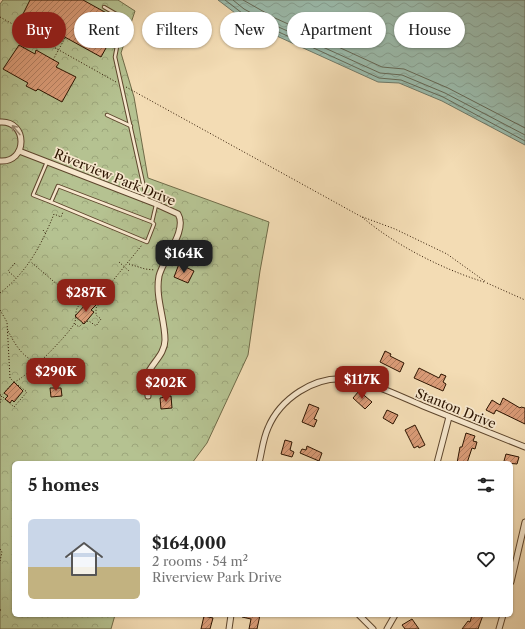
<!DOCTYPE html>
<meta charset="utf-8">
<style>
body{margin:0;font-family:"Libre Caslon Text",serif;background:#f6f6f6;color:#222;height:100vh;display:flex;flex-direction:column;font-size:15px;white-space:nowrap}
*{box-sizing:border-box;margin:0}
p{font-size:13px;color:#767676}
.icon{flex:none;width:22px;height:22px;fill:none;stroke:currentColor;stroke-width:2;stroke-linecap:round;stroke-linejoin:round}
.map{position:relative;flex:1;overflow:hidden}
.details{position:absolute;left:12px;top:461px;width:501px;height:156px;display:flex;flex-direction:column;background:#fff;border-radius:6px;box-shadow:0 1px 3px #0004}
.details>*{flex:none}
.banner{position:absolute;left:12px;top:12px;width:501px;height:36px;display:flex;gap:8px}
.price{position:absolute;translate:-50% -34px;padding:0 9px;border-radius:8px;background:#8f2418;color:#fff;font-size:13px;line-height:26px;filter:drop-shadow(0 1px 2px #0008)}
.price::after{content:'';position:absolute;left:50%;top:24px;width:12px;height:9px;margin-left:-6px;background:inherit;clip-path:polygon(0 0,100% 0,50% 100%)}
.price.on{background:#222;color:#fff}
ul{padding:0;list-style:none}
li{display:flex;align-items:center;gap:12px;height:100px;padding:0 16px}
li span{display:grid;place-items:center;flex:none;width:112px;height:80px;border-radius:6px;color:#555}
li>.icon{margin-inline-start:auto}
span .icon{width:48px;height:48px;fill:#fffc;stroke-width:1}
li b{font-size:17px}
h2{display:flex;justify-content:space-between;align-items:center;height:48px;padding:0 16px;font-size:17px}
.pill{padding:0 14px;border-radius:18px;background:#fff;box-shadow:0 1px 3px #0004;font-size:14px;line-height:36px}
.pill.on{background:#8f2418;color:#fff}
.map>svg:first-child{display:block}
</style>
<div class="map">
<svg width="525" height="629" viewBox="0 0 525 629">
<defs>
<pattern id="forest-crowns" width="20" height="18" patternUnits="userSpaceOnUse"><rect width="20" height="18" fill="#b5c291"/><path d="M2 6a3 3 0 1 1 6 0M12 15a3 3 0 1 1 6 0" fill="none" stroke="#9ca67b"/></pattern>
<pattern id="water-waves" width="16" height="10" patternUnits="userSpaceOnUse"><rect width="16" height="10" fill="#9bbcad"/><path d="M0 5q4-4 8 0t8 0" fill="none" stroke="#86a193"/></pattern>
<pattern id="building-hatch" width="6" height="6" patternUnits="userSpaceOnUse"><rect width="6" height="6" fill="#db9c78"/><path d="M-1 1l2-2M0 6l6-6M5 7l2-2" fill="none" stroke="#b27e60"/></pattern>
</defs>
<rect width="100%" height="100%" fill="#f3dcb4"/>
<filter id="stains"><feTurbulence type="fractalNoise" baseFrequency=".005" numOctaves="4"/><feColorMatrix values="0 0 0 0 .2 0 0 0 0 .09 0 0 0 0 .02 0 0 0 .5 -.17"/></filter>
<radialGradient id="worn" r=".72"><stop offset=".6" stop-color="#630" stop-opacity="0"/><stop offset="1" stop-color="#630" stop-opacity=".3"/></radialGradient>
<polygon fill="url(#forest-crowns)" stroke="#706b48" points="3,0 118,0 135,11 121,53 134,97 148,178 269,222 260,271 248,355 207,443 192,463 14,463 14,615 115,615 111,629 0,629 0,4"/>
<polygon fill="url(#water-waves)" stroke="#6f7968" points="218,0 525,0 525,145 442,101 399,83 378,82 268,32 239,16"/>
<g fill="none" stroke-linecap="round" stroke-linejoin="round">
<g stroke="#646856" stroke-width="1">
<polyline points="225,0 242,13 270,28 379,78 401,80 443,97 525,141"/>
<polyline points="233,0 244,9 272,24 380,73 402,75 445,93 525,135"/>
<polyline points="243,0 275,18 382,67 404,69 448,88 525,128"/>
</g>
</g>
<g fill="url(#building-hatch)" stroke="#2c1400">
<polygon points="30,0 83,0 121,21 101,57 23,14"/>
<polygon points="19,45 35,54 36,50 59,63 56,67 76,77 62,102 38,89 36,91 26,86 28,83 3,69"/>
<polygon points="179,264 194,271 188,283 174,277"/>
<polygon points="91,301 96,305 91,310 94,312 84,324 75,316 86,304 88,305"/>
<polygon points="385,351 391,354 390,356 404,363 400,372 380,362"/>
<polygon points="419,368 439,378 441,374 446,376 443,382 446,384 443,391 414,378"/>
<polygon points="14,382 23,391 14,402 12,400 10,403 5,399 8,396 4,393"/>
<polygon points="50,388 61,388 62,396 51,397"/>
<polygon points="359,391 372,402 365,409 353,398"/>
<polygon points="171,396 172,408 161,409 160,398"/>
<polygon points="503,398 520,408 521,407 525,408 525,424 496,410 494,414 486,410 492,400 500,405"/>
<polygon points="309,404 319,408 314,419 317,420 314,427 302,422"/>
<polygon points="387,410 398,415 393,424 383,418"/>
<polygon points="415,425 425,445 419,448 418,446 414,448 405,430"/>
<polygon points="466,433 475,436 473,441 477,442 475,449 472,448 467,463 457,463 460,447 462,447"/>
<polygon points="285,440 292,442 290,450 294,452 292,457 281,454"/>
<polygon points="307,446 322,453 319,461 300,453 302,449 306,450"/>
<polygon points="506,454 519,457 517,464 506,463 504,461"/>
<polygon points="243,615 260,615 257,629 249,629 251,619 242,617"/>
<polygon points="472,615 483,615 478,629 462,629 468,621 470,622"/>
<polygon points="204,616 213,618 210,629 201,629"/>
<polygon points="412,619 419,629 405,629 402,625"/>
</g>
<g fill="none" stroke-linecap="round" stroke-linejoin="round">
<g stroke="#5e462d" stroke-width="4.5">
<g id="service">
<polyline points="104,7 128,21 118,41 115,57 147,201"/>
<polyline points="107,115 131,126"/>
<polyline points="47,162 33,195 51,202"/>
<polyline points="152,222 58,186 51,202 147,242 154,224 152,222 156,205"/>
</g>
</g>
<g stroke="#5e462d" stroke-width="7">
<g id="minor">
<path d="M0,122c28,-2 28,41 0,39"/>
<path d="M19,151l137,53 22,10c10,16 -15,45 -19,62 -4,21 6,43 6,64 0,14 -13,23 -18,35 -2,6 1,15 1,21"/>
<path d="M259,463c3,-12 4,-24 9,-35 12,-29 46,-52 78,-49 26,3 53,17 77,27 34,14 68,27 102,41"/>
<polyline points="437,463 449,417"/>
<polyline points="511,582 525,522"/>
<polyline points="359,615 373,629"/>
<polyline points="229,629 231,615"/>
<polyline points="387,629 395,615"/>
<polyline points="499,629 503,615"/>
</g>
</g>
<g stroke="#2c1400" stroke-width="1" stroke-dasharray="1 2" stroke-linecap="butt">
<polyline points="0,17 116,82"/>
<polyline points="126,87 360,216 395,229 447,254 486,282"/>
<path d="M362,217c33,28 80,52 122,65"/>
<polyline points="43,230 46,234"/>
<polyline points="119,262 129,271"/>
<polyline points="15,263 8,271 16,278"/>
<polyline points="129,264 145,269 155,270"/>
<polyline points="487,283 525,300"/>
<path d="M0,293c27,-21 41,-47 54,-79l7,3 2,-5"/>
<polyline points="97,300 142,245"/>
<polyline points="0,310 7,322 10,378 14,382 2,395"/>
<polyline points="75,324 79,327 84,322 89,321 96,326 101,319 96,315 96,308 100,303 93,298 88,303 81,304"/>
<path d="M8,331c7,13 15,28 30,31"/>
<polyline points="0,395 2,395 0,403"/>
<path d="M3,397l11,10 13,-15 -13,-10c11,-3 54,-47 60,-58 4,-8 -1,-12 6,-20l-49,-42"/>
<polyline points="0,549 2,552 0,561"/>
<polyline points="0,610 2,610"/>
</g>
<use href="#service" stroke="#f7e8ce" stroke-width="2.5"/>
<use href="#minor" stroke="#f7e8ce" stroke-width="5"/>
<polyline stroke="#2c1400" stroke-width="1" stroke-dasharray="1 2" stroke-linecap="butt" points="53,60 65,38"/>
</g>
<defs><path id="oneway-shaft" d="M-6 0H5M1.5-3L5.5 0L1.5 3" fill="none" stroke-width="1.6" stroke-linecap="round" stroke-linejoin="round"/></defs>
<use stroke="#9c8971" href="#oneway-shaft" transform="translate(16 130) rotate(-130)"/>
<g text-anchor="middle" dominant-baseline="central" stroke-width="3.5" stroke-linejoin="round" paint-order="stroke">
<g font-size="13" fill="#2c1400" stroke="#f7e8ce">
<text transform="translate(115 177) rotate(22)">Riverview Park Drive</text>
<text transform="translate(456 408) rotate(22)">Stanton Drive</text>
</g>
</g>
<rect width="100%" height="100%" filter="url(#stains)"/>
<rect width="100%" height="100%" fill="url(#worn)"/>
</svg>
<b class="price on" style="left:184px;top:274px">$164K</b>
<b class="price" style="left:86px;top:313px">$287K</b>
<b class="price" style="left:56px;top:392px">$290K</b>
<b class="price" style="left:362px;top:400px">$117K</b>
<b class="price" style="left:166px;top:403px">$202K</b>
<div class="banner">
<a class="pill on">Buy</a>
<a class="pill">Rent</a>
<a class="pill">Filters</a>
<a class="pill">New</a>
<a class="pill">Apartment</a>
<a class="pill">House</a>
</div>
<section class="details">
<h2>5 homes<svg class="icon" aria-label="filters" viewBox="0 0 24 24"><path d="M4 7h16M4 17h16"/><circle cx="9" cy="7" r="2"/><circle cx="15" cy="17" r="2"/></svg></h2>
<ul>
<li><span style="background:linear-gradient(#c9d6e8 60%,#c2b280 0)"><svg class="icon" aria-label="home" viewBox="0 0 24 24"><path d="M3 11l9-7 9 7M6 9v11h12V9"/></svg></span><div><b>$164,000</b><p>2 rooms · 54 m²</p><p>Riverview Park Drive</p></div><svg class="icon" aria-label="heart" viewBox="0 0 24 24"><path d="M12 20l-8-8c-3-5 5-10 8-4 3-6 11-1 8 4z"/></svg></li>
</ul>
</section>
</div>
